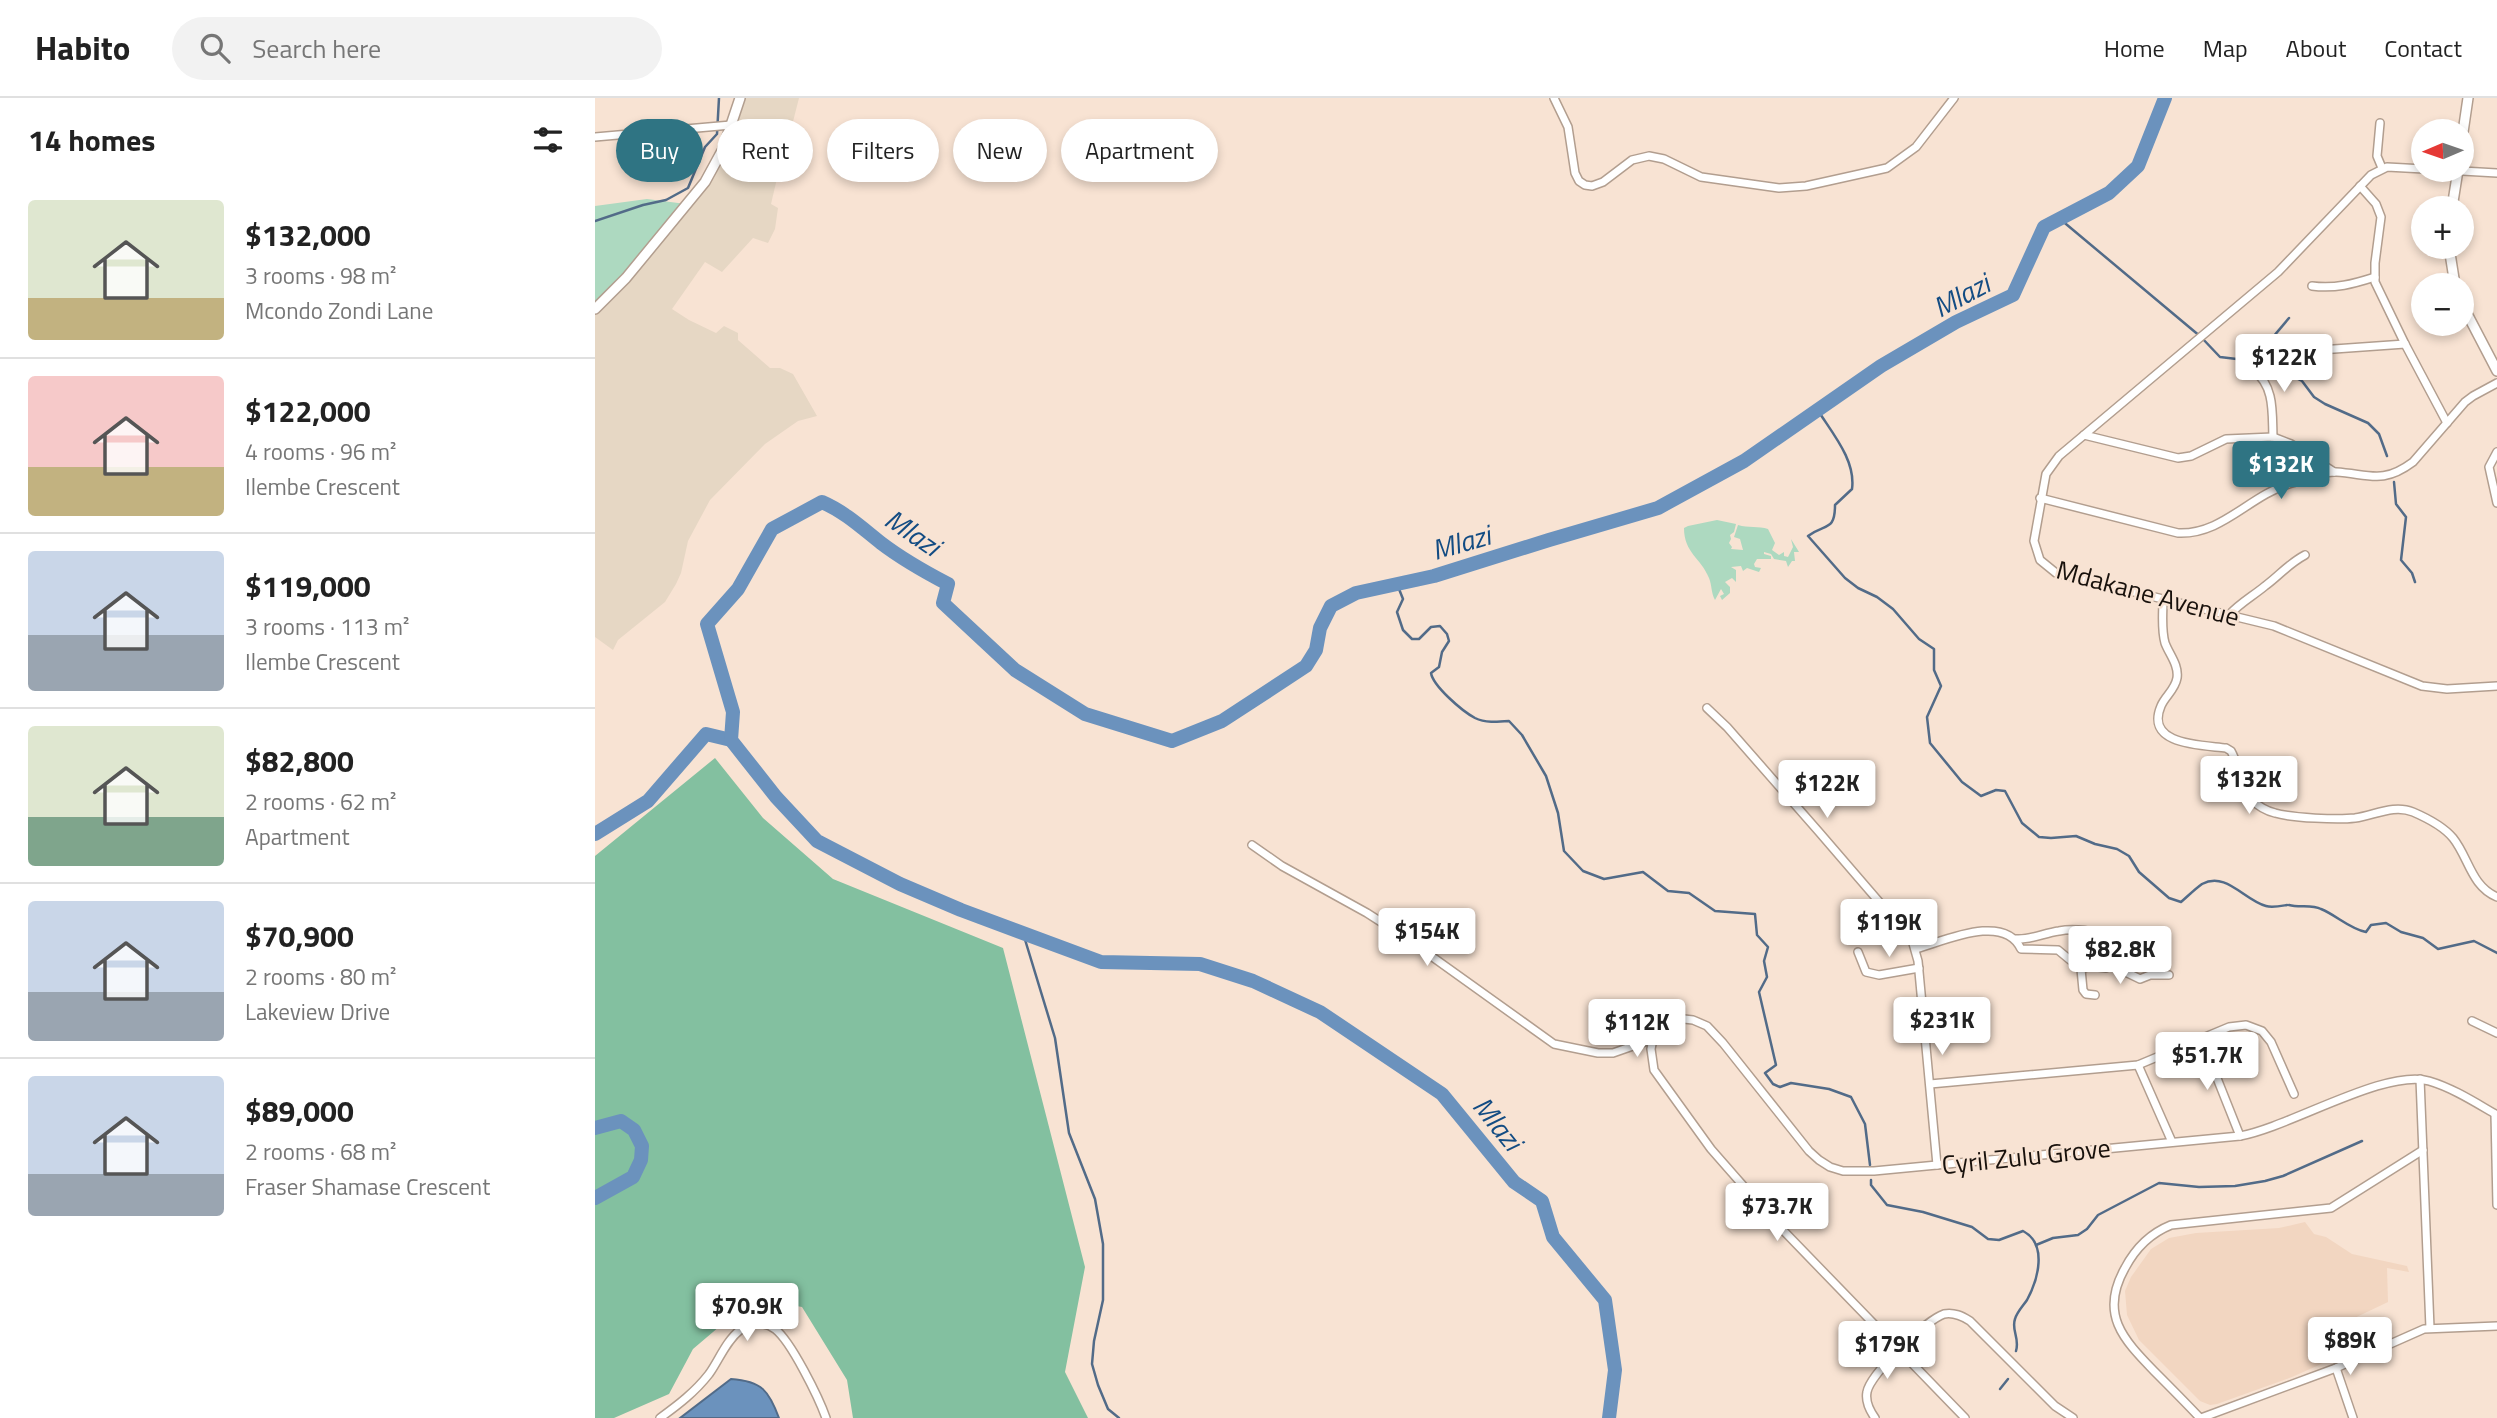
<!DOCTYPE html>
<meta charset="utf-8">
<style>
body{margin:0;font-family:"Titillium Web",sans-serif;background:#f2f2f2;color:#222;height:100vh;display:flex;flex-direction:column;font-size:26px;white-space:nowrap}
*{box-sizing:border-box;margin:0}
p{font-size:23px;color:#767676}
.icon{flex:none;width:38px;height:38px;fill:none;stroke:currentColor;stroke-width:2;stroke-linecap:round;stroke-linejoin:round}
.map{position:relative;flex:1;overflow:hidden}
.sheet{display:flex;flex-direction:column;background:#fff;width:595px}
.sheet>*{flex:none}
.hud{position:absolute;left:21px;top:21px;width:665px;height:63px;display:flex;gap:14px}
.needle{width:46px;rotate:268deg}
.buttons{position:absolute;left:1816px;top:21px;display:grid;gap:14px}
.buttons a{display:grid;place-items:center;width:63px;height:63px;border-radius:50%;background:#fff;box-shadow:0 4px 10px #0003;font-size:35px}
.price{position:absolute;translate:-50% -60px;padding:0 16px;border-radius:7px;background:#fff;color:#222;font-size:23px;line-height:46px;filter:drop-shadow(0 2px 4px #0008)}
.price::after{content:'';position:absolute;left:50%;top:42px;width:21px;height:16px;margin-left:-10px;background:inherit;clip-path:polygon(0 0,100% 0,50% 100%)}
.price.on{background:#2f7483;color:#fff}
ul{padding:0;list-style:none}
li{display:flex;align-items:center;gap:21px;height:175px;padding:0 28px}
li+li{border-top:2px solid #e0e0e0}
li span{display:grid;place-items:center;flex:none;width:196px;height:140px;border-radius:7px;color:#555}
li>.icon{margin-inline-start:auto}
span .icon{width:84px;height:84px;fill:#fffc;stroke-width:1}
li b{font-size:30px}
h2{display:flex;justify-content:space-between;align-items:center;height:84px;padding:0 28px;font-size:30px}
.chip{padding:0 24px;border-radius:32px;background:#fff;box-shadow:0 4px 10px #0003;font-size:24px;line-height:63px}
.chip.on{background:#2f7483;color:#fff}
header{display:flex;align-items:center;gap:42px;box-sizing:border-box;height:98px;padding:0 35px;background:#fff;border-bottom:2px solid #e0e0e0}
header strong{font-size:33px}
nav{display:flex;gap:38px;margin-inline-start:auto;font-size:24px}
.search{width:490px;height:63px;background:#f2f2f2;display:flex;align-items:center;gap:18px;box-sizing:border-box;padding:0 24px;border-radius:38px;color:#767676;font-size:26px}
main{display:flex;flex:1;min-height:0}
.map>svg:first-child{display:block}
</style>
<header>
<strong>Habito</strong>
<div class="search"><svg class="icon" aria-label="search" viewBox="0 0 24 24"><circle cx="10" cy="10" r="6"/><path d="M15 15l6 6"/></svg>Search here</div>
<nav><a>Home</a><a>Map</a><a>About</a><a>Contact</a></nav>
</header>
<main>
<section class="sheet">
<h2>14 homes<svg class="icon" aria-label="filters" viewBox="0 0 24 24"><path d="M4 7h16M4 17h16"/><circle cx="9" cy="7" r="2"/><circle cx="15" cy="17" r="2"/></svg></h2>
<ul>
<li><span style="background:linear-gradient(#dfe7d0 70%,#c2b280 0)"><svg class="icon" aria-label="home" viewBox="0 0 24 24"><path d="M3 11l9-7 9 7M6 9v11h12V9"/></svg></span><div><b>$132,000</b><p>3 rooms · 98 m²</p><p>Mcondo Zondi Lane</p></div></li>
<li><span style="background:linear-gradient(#f6c9c9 65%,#c2b280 0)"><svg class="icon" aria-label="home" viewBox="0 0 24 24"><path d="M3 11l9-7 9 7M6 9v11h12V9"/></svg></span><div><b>$122,000</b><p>4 rooms · 96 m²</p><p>Ilembe Crescent</p></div></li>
<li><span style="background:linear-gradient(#c9d6e8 60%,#9aa5b1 0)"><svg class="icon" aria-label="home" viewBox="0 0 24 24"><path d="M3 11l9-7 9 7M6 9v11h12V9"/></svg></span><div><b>$119,000</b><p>3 rooms · 113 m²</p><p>Ilembe Crescent</p></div></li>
<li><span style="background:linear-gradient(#dfe7d0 65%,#7fa58c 0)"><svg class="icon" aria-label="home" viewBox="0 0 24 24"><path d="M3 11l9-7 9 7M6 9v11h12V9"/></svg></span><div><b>$82,800</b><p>2 rooms · 62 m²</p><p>Apartment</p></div></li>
<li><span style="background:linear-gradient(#c9d6e8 65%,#9aa5b1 0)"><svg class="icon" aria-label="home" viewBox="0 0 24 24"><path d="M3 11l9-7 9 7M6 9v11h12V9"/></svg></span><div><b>$70,900</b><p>2 rooms · 80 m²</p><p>Lakeview Drive</p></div></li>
<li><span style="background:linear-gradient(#c9d6e8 70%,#9aa5b1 0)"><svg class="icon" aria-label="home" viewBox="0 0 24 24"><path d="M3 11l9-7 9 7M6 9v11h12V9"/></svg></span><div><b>$89,000</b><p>2 rooms · 68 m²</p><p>Fraser Shamase Crescent</p></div></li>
</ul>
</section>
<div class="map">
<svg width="1902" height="1320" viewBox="0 0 1902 1320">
<rect width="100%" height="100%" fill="#f8e3d3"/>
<polygon fill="#f2d6c1" points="1710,1124 1719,1136 1731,1139 1757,1156 1812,1168 1814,1174 1792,1170 1793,1204 1728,1235 1727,1241 1735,1261 1724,1267 1697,1279 1622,1306 1615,1307 1605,1303 1544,1242 1532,1217 1530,1193 1536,1179 1556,1151 1574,1140 1601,1135 1684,1130"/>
<polygon fill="#e6d7c4" points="144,0 204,0 190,55 188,55 176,106 183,110 180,131 173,145 158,140 127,174 110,164 77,211 94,222 121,235 129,228 143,235 143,242 175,270 185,270 198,276 222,318 203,323 170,346 115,402 93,443 86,475 81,486 70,504 23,542 18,552 0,539 0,210 110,84"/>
<g fill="#add9c0">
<polygon points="52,101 91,106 0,210 0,108"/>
<path d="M1122,422l19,4 -2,8 -4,3 1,4 -2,4 3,4 -1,2 12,1 -3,-11 -6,-2 4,-12c10,3 21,1 30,4l7,14 -3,7 7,5 5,-3v4l4,1 5,-10 -2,-8 8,13h-5l1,9h-3l-4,6 -2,-6 -12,-2 -3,-5 -7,-2v2l7,2v3h-14l-3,5 1,3 6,1 -2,4 -12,-4 -4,3 -2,-5 -10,1 5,3v12l-4,-4 -7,4 5,5v6l-8,7 -2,-4 4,-2 -3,-5 -6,11c-4,-7 -3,-15 -6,-22 -8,-20 -25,-25 -25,-50l4,-2z"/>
</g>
<polygon fill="#83c0a0" points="120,660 168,720 238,781 408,850 490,1169 470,1274 493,1320 258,1320 252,1282 207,1209 158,1200 98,1251 74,1296 19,1320 0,1320 0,758"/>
<path fill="#6b92bd" stroke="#526b88" stroke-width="2" d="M136,1281c31,2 38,12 48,39h-99z"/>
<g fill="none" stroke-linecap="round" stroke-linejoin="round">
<g stroke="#526b88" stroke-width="2.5">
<polyline points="1465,121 1606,239 1625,259 1650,262 1670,259 1685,272 1707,283 1719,299 1730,306 1773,325 1784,336 1792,358"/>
<polyline points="0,123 48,107 71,102 93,90 110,49 122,36 124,0"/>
<polyline points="1662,258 1694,220"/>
<path d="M1222,311c15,24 39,51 35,80l-17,16c0,27 -10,18 -27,31l37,42 13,10 19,9 16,12 26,30 15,10v21l7,16 -14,31 3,26 32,39 19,14 15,-6 9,1 17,32 17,14 12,1 25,-2 19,8 22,5 12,7 10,16 30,26 12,4c7,-6 14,-13 21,-18 24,-13 42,16 64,22 6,2 15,0 21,-1"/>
<polyline points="1799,384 1801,406 1811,419 1806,462 1817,475 1820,484"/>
<path d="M802,486l6,15 -6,13 6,18 9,9h7l12,-12 9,-1 7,8 2,7 -7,11 -3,15 -8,6c2,13 31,38 44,45 10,5 22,4 34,3l13,14 24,41 12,37 6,38 19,20 21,8 39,-7 25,19 21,2 26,18 40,3 2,21 11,12 -4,14 3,16 -8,15 17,73 -11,8 8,11 7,3 11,-4 38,6 22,8 14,27 5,41"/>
<path d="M1694,807c10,3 23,-1 32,4 15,6 29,20 45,23l5,-7 15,-2 15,9 22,6 15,11 36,-8 23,12"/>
<polyline points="428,835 460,940 474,1035 500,1101 508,1146 508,1202 499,1243 497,1266 503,1287 513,1311 524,1320"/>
<path d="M1276,1082v5l16,20 36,7 49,15 16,12 11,1 24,-9c25,13 15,49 4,69 -4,6 -10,12 -12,19 -4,11 5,19 1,32"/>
<polyline points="1441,1147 1458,1140 1483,1137 1492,1131 1503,1117 1564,1085 1604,1089 1640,1088 1670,1083 1688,1078 1767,1043"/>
<polyline points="1405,1291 1413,1281"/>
</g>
<g stroke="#6b92bd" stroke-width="14">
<polyline points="0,736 53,703 111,636 136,642"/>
<polyline points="0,1030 26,1023 39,1032 47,1048 46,1062 38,1079 0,1100"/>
<path d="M1014,1320l6,-48 -10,-70 -52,-63 -11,-36 -28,-19 -72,-88 -122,-82 -67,-31 -53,-17 -99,-2 -140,-52 -61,-26 -83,-43 -41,-44 -45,-57 2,-28 -26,-88 31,-35 34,-60 50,-27c23,10 40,26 59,41 21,16 44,29 67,41l-5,19 72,67 70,44 87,27 50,-20 84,-55 10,-16 4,-22 11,-22 25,-13 78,-17 115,-36 109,-32 86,-47 137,-95 75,-44 57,-27 31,-68 65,-34 29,-27 27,-68"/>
</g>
<g stroke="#b29e8f" stroke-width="10">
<g id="minor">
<polyline points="959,0 973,29 980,75 984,83 990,87 997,88 1008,84 1037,62 1054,58 1069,61 1106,79 1184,90 1211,88 1292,70 1321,49 1359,0"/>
<polyline points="1785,25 1782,58 1787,70"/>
<polyline points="0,39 136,27"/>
<polyline points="1829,71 1792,69 1776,77 1683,174 1464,358 1451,376 1439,443 1445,462 1461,475 1679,528 1827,588 1852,591 1902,588"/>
<polyline points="1850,72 1902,75"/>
<polyline points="1765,88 1781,106 1786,119 1780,165 1780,184 1810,246 1852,325"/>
<path d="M1717,188c23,3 41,-2 63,-9"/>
<polyline points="1725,252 1810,246"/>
<path d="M1659,273c21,15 18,43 19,66"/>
<polyline points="1489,337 1583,360 1596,358 1631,341 1678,339 1696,346 1739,374"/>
<polyline points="1902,354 1894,369 1902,405"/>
<path d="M1445,400l138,35c44,2 71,-37 111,-49 14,-4 33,-13 47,-12 33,2 46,13 77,-10l52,-60 8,-6 24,-13"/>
<path d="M1568,501c0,14 -2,30 2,44 4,11 14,22 12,35 -2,12 -12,18 -16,28 -17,40 43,39 65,42l5,3c9,16 8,35 21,49 6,6 15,11 23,13 17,5 63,7 80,5 20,-3 39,-14 58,-6 14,6 30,14 40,26 16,20 18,48 44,59"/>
<path d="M1634,517c11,-12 24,-19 36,-29 15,-11 23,-22 40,-31"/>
<polyline points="1112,610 1132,629 1224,734 1317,842 1323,863 1342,1067"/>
<path d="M657,747l30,21 85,47 39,25 148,106 44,9h15l40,-14 16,-15 15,-5 9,1 14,6 16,17 86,108 10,9 11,7 13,4h31l366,-35c50,-9 146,-68 189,-55 24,7 47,22 68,34"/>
<path d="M1421,841c15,1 28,-6 43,-8 14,-3 26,-1 39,2"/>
<path d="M1321,851c26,-7 88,-37 105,0l37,1 23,19 2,21 3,4 9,1"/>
<polyline points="1263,854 1271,874 1284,877 1324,870"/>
<polyline points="1486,871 1496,868 1511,870 1514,866 1545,881 1555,877 1574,877"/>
<polyline points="1877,923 1902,935"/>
<polyline points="1606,940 1645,1038"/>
<polyline points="1058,941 1056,951 1059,972 1116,1051 1180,1124 1370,1320"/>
<polyline points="1543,967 1577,1044"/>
<polyline points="1825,981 1835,1230"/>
<polyline points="1335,986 1543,967 1634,929 1651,927 1667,933 1676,944 1699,996"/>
<polyline points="1900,1016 1902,1107"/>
<polyline points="1741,1270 1758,1320"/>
<path d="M65,1320c18,-13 35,-26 49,-44 10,-14 17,-33 31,-44 10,-8 25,-9 35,-1 16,12 44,69 51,89"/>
<path d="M1280,1320c-5,-7 -10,-16 -8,-26 3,-18 59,-72 77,-78 10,-2 18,2 26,7l85,85 18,12"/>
<path d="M1605,1320c-15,-16 -30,-31 -46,-47 -31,-32 -55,-57 -29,-103 10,-19 26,-35 46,-43l160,-17 92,-58"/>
<polyline points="1606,1320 1741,1270 1829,1231 1902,1228"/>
</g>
</g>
<g stroke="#b29e8f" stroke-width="12">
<g id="tertiary">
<polyline points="1867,41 1873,0"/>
<polyline points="1857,110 1863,72"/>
<polyline points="1854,149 1860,187"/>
<polyline points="1867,206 1902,273"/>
<polyline points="0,211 31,180 110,84 128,51 145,0"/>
</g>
</g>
<use href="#minor" stroke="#fff" stroke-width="7"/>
<use href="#tertiary" stroke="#fff" stroke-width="9"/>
</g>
<g text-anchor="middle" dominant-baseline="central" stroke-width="5" stroke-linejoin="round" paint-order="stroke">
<g font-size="26" fill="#18110c" stroke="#f8e3d3">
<text transform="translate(1553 495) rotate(15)">Mdakane Avenue</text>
<text transform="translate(1431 1058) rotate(-6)">Cyril Zulu Grove</text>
</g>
<g font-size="28" font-style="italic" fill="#134c83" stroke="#f8e3d3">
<text transform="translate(1366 197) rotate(-28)">Mlazi</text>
<text transform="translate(318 434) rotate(34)">Mlazi</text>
<text transform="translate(866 444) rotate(-16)">Mlazi</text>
<text transform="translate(903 1025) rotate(51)">Mlazi</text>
</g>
</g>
</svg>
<div class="buttons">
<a><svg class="needle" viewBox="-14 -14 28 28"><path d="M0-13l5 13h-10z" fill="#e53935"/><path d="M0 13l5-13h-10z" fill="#767676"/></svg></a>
<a>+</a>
<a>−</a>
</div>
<b class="price" style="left:1689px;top:296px">$122K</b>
<b class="price on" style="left:1686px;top:403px">$132K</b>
<b class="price" style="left:1654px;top:718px">$132K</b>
<b class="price" style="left:1232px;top:722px">$122K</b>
<b class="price" style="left:1294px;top:861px">$119K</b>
<b class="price" style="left:832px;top:870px">$154K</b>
<b class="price" style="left:1525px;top:888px">$82.8K</b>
<b class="price" style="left:1347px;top:959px">$231K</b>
<b class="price" style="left:1042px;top:961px">$112K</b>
<b class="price" style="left:1612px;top:994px">$51.7K</b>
<b class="price" style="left:1182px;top:1145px">$73.7K</b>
<b class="price" style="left:152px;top:1245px">$70.9K</b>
<b class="price" style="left:1755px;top:1279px">$89K</b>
<b class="price" style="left:1292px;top:1283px">$179K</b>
<div class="hud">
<a class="chip on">Buy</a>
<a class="chip">Rent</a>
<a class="chip">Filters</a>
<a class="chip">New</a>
<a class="chip">Apartment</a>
</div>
</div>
</main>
